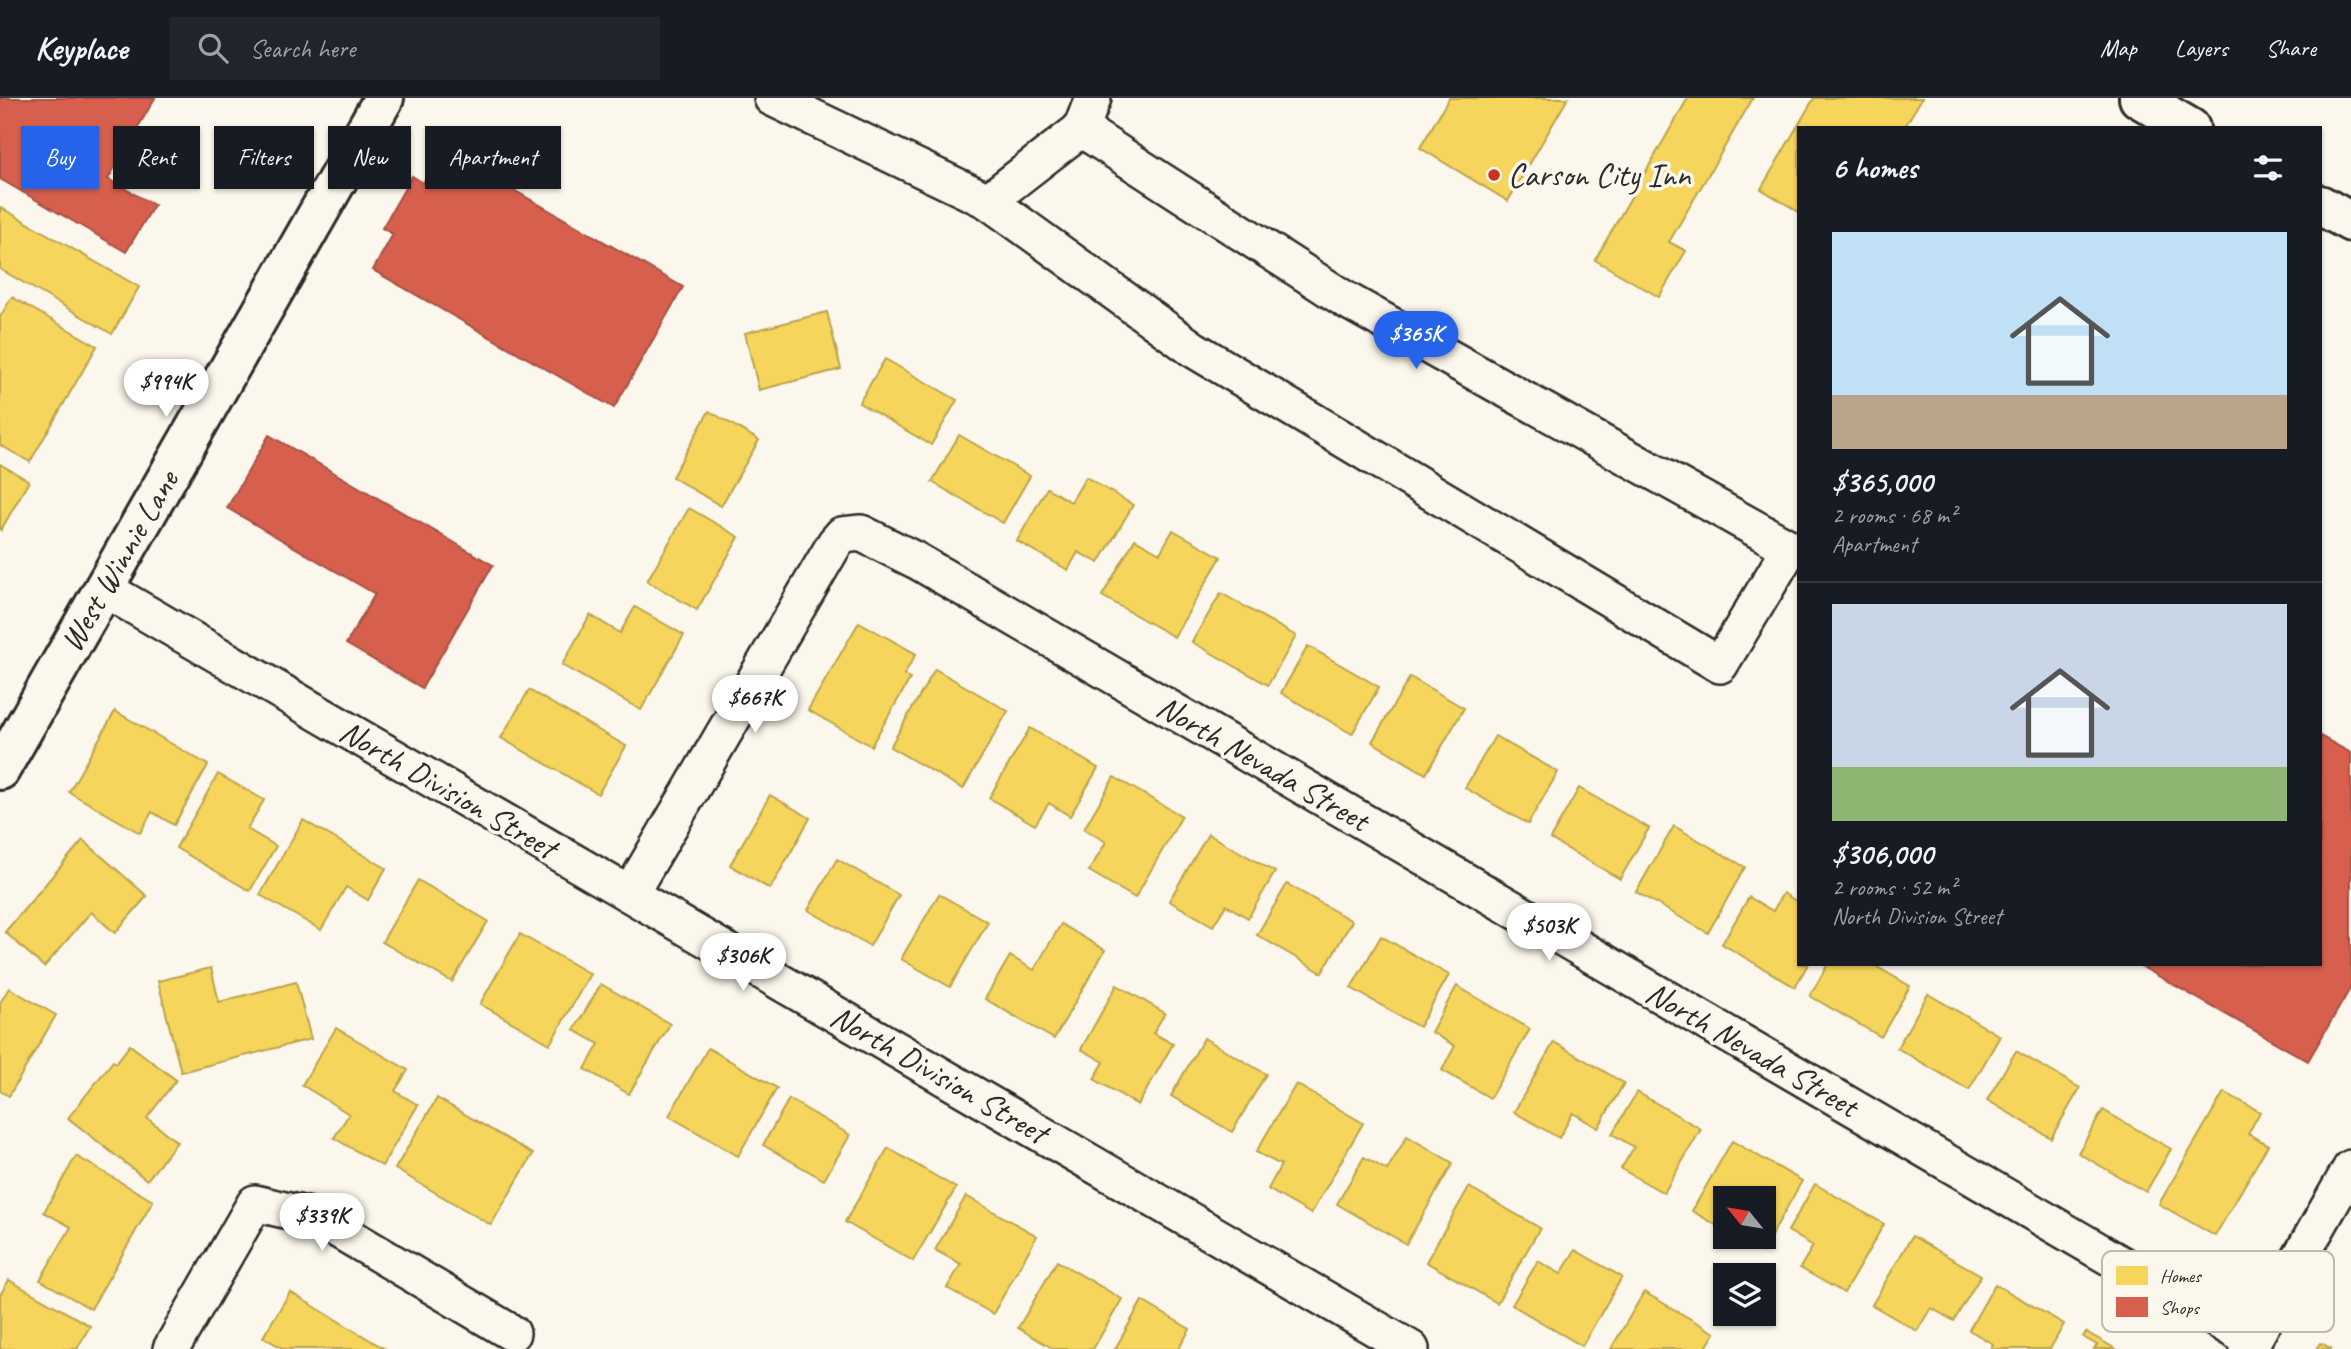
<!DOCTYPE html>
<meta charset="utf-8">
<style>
body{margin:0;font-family:Caveat,sans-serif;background:#20242c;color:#f1f3f6;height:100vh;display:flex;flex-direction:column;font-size:26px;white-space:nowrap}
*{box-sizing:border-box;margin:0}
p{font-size:23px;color:#9ea1a6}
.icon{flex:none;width:38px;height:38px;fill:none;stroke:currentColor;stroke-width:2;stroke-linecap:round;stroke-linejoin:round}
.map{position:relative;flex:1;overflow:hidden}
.drawer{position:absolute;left:1797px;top:28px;width:525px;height:840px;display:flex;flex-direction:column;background:#171b24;border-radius:0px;box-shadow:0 2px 5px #0004}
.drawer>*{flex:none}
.guide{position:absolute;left:21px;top:28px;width:665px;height:63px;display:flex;gap:14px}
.needle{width:46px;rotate:300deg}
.fabs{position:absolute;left:1713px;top:1088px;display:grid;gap:14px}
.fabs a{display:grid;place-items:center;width:63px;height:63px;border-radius:0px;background:#171b24;box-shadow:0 2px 5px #0004;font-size:35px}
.price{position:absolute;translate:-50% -60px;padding:0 16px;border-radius:24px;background:#fff;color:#222;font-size:23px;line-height:46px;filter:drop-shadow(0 2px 4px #0008)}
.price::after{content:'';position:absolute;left:50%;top:42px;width:21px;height:16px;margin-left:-10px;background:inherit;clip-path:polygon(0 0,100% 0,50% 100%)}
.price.selected{background:#2563eb;color:#fff}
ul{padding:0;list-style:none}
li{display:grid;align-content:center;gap:14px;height:371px;padding:0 35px}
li+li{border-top:2px solid #363941}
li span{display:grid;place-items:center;height:217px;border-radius:0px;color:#555}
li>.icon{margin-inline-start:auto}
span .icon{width:126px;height:126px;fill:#fffc;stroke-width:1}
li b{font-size:30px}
h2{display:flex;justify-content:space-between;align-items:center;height:84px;padding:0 35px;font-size:30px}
.chip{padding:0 24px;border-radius:0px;background:#171b24;box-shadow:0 2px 5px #0004;font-size:24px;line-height:63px}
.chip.selected{background:#2563eb;color:#fff}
header{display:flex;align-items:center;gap:42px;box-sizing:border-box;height:98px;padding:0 35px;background:#171b24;border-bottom:2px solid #363941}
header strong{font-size:33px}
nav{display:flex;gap:38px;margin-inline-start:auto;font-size:24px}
.search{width:490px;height:63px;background:#20242c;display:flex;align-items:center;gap:18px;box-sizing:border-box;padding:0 24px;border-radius:0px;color:#9ea1a6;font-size:26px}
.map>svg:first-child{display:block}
</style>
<header>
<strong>Keyplace</strong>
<div class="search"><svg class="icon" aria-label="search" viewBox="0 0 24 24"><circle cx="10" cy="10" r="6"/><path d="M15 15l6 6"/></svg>Search here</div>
<nav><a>Map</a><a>Layers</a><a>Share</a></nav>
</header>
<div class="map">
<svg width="2351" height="1251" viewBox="0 0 2351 1251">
<rect width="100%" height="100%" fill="#fbf7ec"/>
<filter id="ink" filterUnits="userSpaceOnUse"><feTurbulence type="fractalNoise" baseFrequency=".0143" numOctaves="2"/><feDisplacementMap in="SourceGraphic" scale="14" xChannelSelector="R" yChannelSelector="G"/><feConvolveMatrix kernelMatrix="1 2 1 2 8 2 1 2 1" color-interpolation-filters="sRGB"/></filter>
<g filter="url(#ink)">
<g fill="#f6d55c" stroke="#b9a24d" stroke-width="2">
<polygon points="1449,0 1568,0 1508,103 1420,50"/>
<polygon points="1688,0 1753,0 1669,144 1686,153 1659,199 1595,162"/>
<polygon points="1814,0 1922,0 1904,30 1799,30 1799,114 1761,91"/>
<polygon points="0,109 139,189 112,236 0,171"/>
<polygon points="12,199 97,248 30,364 0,347 0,219"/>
<polygon points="827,214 841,271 759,292 745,235"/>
<polygon points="885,261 957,302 931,347 859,305"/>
<polygon points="709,313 759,342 721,408 672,379"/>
<polygon points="959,337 1030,378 1003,425 932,384"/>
<polygon points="0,366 29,383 1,432 0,431"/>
<polygon points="1086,379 1133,407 1099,465 1078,454 1068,472 1017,443 1047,390 1071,404"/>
<polygon points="689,410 739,439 697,512 647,483"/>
<polygon points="1173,432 1221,459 1174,539 1102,498 1135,441 1160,455"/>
<polygon points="1221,495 1296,538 1268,587 1192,544"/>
<polygon points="635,509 684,537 641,612 562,567 590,517 620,535"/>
<polygon points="859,524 916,556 904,577 910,581 871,648 808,612"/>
<polygon points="1308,548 1379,589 1352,636 1281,595"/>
<polygon points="935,571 1008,613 963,691 890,649"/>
<polygon points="1410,579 1464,610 1426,676 1372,644"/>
<polygon points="529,592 626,648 598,696 501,640"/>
<polygon points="115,613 208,667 174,727 152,714 140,735 69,694"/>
<polygon points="1030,630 1098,670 1070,718 1049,705 1035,727 989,700"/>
<polygon points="1495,638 1558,674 1528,726 1465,690"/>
<polygon points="218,676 264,702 247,731 276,748 250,793 176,750"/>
<polygon points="1114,679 1182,718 1135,800 1089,773 1106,744 1084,731"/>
<polygon points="1579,690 1649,730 1620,781 1550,741"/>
<polygon points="770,697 810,720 770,791 730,767"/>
<polygon points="303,722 386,770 368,802 346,789 321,832 260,797"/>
<polygon points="1674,728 1745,769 1708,835 1636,794"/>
<polygon points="1208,736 1275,774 1248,820 1226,807 1213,828 1169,803"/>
<polygon points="83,742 147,798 115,835 91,814 44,869 5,834"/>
<polygon points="837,761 899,797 870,848 808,812"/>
<polygon points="418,782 488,823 452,884 382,844"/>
<polygon points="1287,786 1352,823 1322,875 1257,837"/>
<polygon points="1783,795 1799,805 1799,866 1808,866 1795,889 1722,846 1749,799 1773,813"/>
<polygon points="939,796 988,824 950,889 901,861"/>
<polygon points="1061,826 1105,852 1054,941 985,901 1010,858 1034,872"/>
<polygon points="520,836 590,876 550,946 480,906"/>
<polygon points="1381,838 1449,877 1419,929 1351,890"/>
<polygon points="1828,866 1872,866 1910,888 1881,939 1810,898"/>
<polygon points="211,870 219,904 296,884 311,941 181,974 158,883"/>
<polygon points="601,886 670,926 629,996 585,971 599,946 574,932"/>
<polygon points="1117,887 1165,915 1153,935 1173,946 1138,1007 1094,981 1104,964 1081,951"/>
<polygon points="1457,888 1530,931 1490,1000 1442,972 1455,948 1431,934"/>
<polygon points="9,890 56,917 9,998 0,993 0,905"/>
<polygon points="1928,896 2000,938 1969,992 1897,950"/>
<polygon points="336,930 408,972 395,993 418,1007 382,1068 334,1040 349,1016 302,987"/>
<polygon points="1204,940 1266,976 1232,1034 1171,998"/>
<polygon points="1554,944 1624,985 1598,1030 1573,1015 1559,1040 1514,1014"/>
<polygon points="130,947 176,982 147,1020 177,1044 147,1082 68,1020 113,963 116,965"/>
<polygon points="708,950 777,990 738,1058 669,1018"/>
<polygon points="2016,953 2080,990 2051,1040 1987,1002"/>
<polygon points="1296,986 1363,1025 1311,1116 1268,1091 1281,1067 1256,1054"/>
<polygon points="1637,994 1701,1031 1664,1095 1621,1071 1634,1049 1612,1036"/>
<polygon points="2224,994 2260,1014 2248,1036 2268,1047 2215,1138 2159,1106"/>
<polygon points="437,1000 533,1056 491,1127 395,1071"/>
<polygon points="789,1001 850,1037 824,1082 763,1047"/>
<polygon points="2103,1012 2171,1051 2146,1094 2078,1055"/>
<polygon points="1407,1038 1453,1065 1406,1146 1337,1106 1364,1059 1387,1072"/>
<polygon points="1732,1043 1802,1083 1762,1154 1737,1139 1764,1139 1764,1101 1726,1101 1726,1133 1692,1113"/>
<polygon points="888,1050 956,1090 913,1163 845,1124"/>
<polygon points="76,1058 153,1103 91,1211 40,1182 71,1129 44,1114"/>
<polygon points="1815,1086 1884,1126 1844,1195 1800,1170 1813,1148 1788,1133"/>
<polygon points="1469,1089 1540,1130 1497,1205 1426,1164"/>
<polygon points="966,1098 1037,1138 993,1216 947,1190 961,1166 935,1152"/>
<polygon points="1912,1138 1981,1177 1954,1223 1931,1210 1917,1233 1872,1207"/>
<polygon points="1575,1152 1622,1179 1582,1248 1512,1207 1538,1163 1561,1176"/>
<polygon points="1057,1163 1122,1201 1093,1251 1054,1251 1018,1230"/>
<polygon points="9,1182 90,1228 77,1251 0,1251 0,1197"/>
<polygon points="1995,1186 2064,1226 2050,1251 1990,1251 1993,1246 1969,1232"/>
<polygon points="290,1194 385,1251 284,1251 263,1239"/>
<polygon points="1644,1194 1715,1235 1705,1251 1611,1251"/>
<polygon points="1142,1203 1190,1231 1179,1250 1180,1251 1115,1251"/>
<polygon points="2086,1234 2116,1251 2094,1251 2097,1247 2083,1239"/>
<polygon points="2321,1245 2332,1251 2317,1251"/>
</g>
<g fill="#d6604d" stroke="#a35043" stroke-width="2">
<polygon points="0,0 155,0 108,81 154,107 126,154 0,81"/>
<polygon points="442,51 683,189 614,310 373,172 393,136 382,130 412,78 423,85"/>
<polygon points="269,337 493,467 422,590 346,546 375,496 227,410"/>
<polygon points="2320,638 2351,655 2351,889 2308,963 2137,866 2320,866"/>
</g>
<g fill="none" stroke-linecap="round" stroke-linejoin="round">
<g stroke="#2b2b2b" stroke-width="40">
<g id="minor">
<polyline points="772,0 988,103 1193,251 1720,567 1790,450 1346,202 1081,31"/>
<polyline points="988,103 1081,31 1093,0"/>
<polyline points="103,490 1411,1251"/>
<polyline points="630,796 835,445 842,437 861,435 917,463 2253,1243"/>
<polyline points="171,1251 255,1105 318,1120 512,1235"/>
<polyline points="2248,1251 2351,1070"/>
</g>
</g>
<g stroke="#2b2b2b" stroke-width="44">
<polyline id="tertiary" points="0,672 384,0"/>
</g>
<g stroke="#2b2b2b" stroke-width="44">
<g id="primary">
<polyline points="2139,0 2190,30"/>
<polyline points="2320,107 2351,124"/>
</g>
</g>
<use href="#minor" stroke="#fbf7ec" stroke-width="35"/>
<use href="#tertiary" stroke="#fbf7ec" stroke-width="38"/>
<use href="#primary" stroke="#fbf7ec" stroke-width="38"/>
</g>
</g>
<circle fill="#c8321e" stroke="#fbf7ec" stroke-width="2.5" cx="1494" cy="77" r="7"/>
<g text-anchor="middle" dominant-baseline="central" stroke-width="7" stroke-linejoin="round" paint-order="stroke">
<g font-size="33" fill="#2b2b2b" stroke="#fbf7ec" text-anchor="start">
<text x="1508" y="77">Carson City Inn</text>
</g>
<g font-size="33" fill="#2b2b2b" stroke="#fbf7ec">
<text transform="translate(119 463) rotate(-60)">West Winnie Lane</text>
<text transform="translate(1263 665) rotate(30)">North Nevada Street</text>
<text transform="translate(448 691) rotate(30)">North Division Street</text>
<text transform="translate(1752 951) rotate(30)">North Nevada Street</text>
<text transform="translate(939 976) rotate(30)">North Division Street</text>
</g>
</g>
<rect x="2102" y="1153" width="232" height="81" rx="10" fill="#fbf7ec" stroke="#bdbab2" stroke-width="2"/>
<rect x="2116" y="1168" width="32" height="19" fill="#f6d55c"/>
<rect x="2116" y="1199" width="32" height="20" fill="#d6604d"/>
<g font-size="19" fill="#2b2b2b">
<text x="2160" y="1184">Homes</text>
<text x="2160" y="1216">Shops</text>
</g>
</svg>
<div class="fabs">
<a><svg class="needle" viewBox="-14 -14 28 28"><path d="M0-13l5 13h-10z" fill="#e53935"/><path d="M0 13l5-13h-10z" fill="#9ea1a6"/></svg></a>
<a><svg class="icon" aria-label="layers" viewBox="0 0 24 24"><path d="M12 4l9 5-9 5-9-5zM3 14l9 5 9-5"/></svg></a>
</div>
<b class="price selected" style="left:1416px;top:273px">$365K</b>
<b class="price" style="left:166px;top:321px">$994K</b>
<b class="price" style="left:755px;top:637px">$667K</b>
<b class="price" style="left:1549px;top:865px">$503K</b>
<b class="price" style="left:743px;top:895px">$306K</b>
<b class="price" style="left:322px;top:1155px">$339K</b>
<div class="guide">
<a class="chip selected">Buy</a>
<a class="chip">Rent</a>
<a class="chip">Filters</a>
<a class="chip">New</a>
<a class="chip">Apartment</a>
</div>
<section class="drawer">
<h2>6 homes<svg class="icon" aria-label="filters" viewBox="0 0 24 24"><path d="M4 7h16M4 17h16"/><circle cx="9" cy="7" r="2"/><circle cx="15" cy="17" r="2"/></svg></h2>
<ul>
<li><span style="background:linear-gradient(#bfe0f5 75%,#b9a48a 0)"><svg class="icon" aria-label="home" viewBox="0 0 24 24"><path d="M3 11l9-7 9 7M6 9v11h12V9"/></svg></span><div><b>$365,000</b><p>2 rooms · 68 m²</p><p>Apartment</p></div></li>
<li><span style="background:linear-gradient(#c9d6e8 75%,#8fb573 0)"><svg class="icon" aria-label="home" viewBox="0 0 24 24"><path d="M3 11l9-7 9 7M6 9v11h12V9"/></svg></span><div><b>$306,000</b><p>2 rooms · 52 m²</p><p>North Division Street</p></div></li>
</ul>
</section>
</div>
